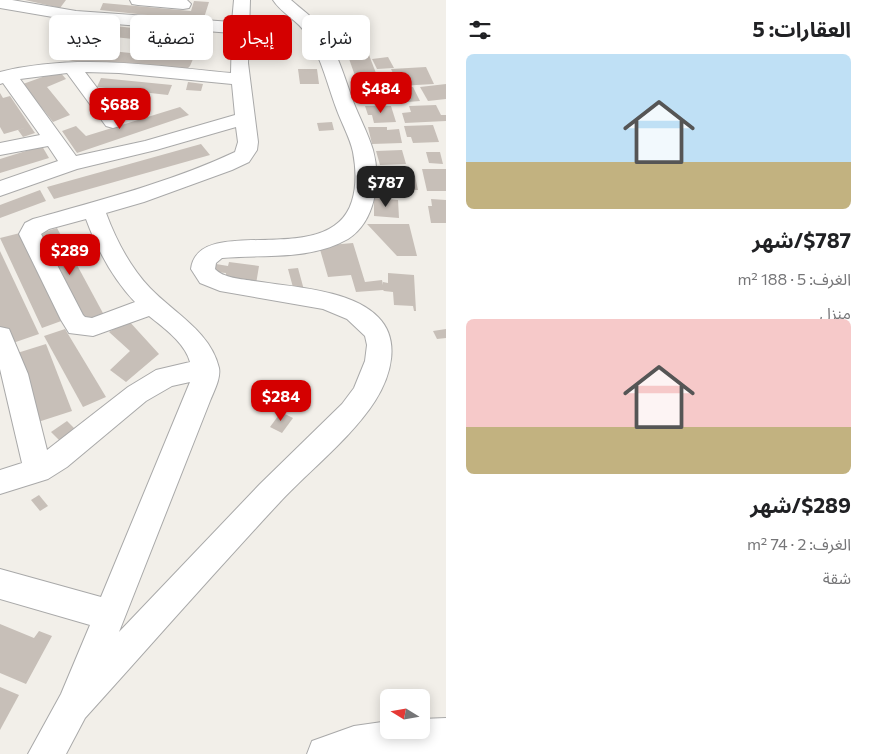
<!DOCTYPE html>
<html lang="ar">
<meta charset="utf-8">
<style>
body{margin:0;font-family:Commissioner,"Noto Sans Arabic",sans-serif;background:#f6f6f6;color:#202124;direction:rtl;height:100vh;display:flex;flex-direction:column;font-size:19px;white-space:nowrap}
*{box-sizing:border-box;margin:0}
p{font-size:16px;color:#757577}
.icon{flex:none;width:28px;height:28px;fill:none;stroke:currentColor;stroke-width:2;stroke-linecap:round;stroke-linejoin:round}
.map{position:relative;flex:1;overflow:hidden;direction:ltr}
.details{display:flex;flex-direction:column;background:#fff;width:425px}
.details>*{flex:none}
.hud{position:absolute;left:15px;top:15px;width:355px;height:45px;direction:rtl;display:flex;gap:10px}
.needle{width:32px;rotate:281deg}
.tools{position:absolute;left:380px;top:689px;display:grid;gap:10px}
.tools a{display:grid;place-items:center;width:50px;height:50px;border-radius:8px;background:#fff;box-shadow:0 2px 12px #0003;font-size:25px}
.price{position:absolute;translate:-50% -42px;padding:0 11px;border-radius:10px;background:#d40000;color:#fff;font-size:16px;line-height:32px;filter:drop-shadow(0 1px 2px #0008)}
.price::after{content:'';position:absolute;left:50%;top:30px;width:15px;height:11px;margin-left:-8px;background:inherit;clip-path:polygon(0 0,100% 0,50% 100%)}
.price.on{background:#222;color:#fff}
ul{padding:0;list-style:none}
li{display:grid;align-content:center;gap:10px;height:265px;padding:0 20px}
li span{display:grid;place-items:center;height:155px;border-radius:8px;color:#555}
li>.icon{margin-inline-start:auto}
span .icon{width:90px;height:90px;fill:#fffc;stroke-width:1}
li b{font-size:21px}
h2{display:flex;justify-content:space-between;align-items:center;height:60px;padding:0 20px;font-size:21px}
.chip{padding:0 18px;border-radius:8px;background:#fff;box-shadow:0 2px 12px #0003;font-size:18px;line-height:45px}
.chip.on{background:#d40000;color:#fff}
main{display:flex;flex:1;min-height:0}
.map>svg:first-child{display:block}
</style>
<main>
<section class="details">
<h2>العقارات: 5<svg class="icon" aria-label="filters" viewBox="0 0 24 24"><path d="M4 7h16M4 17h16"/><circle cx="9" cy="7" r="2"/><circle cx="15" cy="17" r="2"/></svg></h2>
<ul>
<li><span style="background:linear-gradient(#bfe0f5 70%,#c2b280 0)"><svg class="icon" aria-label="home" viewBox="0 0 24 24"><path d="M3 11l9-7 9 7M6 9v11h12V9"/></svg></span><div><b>$787/شهر</b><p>الغرف: 5 · 188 m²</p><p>منزل</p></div></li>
<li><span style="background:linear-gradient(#f6c9c9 70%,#c2b280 0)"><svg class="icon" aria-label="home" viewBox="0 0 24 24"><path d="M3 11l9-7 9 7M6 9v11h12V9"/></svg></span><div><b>$289/شهر</b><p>الغرف: 2 · 74 m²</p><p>شقة</p></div></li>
</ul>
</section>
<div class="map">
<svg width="446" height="754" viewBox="0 0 446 754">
<rect width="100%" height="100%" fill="#f2efe9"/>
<g fill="#c7bfb8">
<polygon points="25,0 66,0 60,8"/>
<polygon points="194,1 209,2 203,21 100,10 103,3 191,11"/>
<polygon points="79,22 160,31 202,34 200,41 196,44 176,42 173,45 151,43 152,41 114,37 110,40 94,38 70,33 74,26"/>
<polygon points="65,46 149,55 193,59 190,66 187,69 102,62 98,65 81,63 56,57 60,50"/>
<polygon points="369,55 381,86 359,87 348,56"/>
<polygon points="388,57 394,68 377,69 372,59"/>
<polygon points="426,67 434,84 399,86 391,69"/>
<polygon points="298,69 317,69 319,84 300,84"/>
<polygon points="59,71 66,79 47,87 70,115 53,122 23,84"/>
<polygon points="101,78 172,85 168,95 97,87"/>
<polygon points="188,82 203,84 201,91 186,90"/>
<polygon points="446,84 446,99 428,101 420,87"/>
<polygon points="413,87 420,101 395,103 390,92 382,93 381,89"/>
<polygon points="356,90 376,90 378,102 359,102"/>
<polygon points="0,93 3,98 10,96 35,133 23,137 18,130 28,127 4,134 0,127"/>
<polygon points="436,105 441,115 446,115 446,121 405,123 402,113 411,112 409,106"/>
<polygon points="365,106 391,106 396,122 374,123 372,115 368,115"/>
<polygon points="180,107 189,115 77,153 62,131 76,126 86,136"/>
<polygon points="332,122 334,130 319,131 317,123"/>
<polygon points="433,125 439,142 413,143 411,137 407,137 404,126"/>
<polygon points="368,127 387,127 387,130 399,129 402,143 372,144"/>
<polygon points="201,144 210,155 54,199 47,187"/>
<polygon points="42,146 49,158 0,173 0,159"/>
<polygon points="402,150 406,164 380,165 376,151"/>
<polygon points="426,152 440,152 443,164 429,163"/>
<polygon points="391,168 410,168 411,176 415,176 418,190 395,190"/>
<polygon points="422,169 446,169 446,191 427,191"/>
<polygon points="40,190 46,201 0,218 0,205"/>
<polygon points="374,198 398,200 399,218 374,216"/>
<polygon points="431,199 446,200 446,223 431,223 428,206 432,206"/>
<polygon points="367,224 409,224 417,256 397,256"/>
<polygon points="57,228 104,315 82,323 37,234"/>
<polygon points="20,233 64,320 42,328 0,238"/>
<polygon points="353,243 365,282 382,280 383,285 383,282 388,283 388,273 414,275 416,311 414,311 413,306 394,305 393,292 384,291 383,290 356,292 351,275 328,277 319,246"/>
<polygon points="0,251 39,334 7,345 0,328"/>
<polygon points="229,262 259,266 256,284 225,280 226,273 215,272 216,264 228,266"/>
<polygon points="298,268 304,290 294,291 288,269"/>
<polygon points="128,320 159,354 126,382 110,370 130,351 109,332"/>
<polygon points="65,329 106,397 83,407 44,336"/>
<polygon points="446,329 446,338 437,339 433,331"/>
<polygon points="46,344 72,411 38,422 14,354"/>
<polygon points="281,412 293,418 282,433 270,427"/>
<polygon points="67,421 77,431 61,442 51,432"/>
<polygon points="39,495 48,506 40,511 31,500"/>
<polygon points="0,624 34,638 39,631 52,636 26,684 0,673"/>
<polygon points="0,687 19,695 0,730"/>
</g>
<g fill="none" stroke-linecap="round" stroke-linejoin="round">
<g stroke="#a9a9a9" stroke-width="2">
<g id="minor">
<path d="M0,0h12l64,11 156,11 2,-22h16l-2,63 10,79 -1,8 -8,12 -17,8 -88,32 -38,11c10,27 24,54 44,75 24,25 61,44 69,80 2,10 -5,23 -9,33l-91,231 141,-148 82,-80 12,-16 11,-27 2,-16 -2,-9 -18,-17 -24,-10 -103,-18 -20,-8 -9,-14c7,-58 139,3 161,-68 5,-16 4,-33 1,-49 -3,-14 -10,-26 -15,-39 -10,-26 -16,-54 -31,-78 -8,-14 -25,-21 -34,-35h18c10,9 22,17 30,28 16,22 23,48 32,73 6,16 15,32 20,49 8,29 3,71 -25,89 -38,22 -85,15 -126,19l-6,5 -1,6c8,9 27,10 39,12 37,6 97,8 124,36 23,23 13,59 -3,84 -23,36 -65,69 -95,101 -66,71 -130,144 -195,216l-19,36h-38l33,-60 29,-69 -90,-26v-30l101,28 89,-215 -18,4 -26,15 -79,66 -19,12 -48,15v-24l22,-7 -22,-94v-42l9,2 19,45 19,76 81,-63 28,-17 34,-8c-5,-19 -26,-34 -41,-46l-56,20 -24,-3 -8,-13 -42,-86 6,-11 8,-4c68,-19 138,-37 202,-67l3,-10 -2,-15 -80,23 -79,19 -77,27v-15l58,-20 -10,-15 -48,9v-12l40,-8 -37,-52 -3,1v-12c78,-19 152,-6 231,1l1,-40 -156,-12 -76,-13zM85,72l34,1 113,11 3,31 -90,26 -69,15 -56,-77 47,-6 39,53 7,2 7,-2 3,-4zM86,219c11,30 27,60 49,83l-43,16 -7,-1 -2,-2 -42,-81 8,-5z"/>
<polygon points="130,0 187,0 191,4 189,8 183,9 138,5 132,4"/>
<polygon points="446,718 446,754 307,754 312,741 354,726 389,721 389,730 421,730 421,719"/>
</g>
</g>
<use href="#minor" fill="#fff" fill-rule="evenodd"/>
</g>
</svg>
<div class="tools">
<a><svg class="needle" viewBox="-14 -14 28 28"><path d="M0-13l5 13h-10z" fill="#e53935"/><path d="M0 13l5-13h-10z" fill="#757577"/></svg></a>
</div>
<b class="price" style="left:381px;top:114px">$484</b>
<b class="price" style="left:120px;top:130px">$688</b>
<b class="price on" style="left:386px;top:208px">$787</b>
<b class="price" style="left:70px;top:276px">$289</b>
<b class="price" style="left:281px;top:422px">$284</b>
<div class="hud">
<a class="chip">شراء</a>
<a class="chip on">إيجار</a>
<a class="chip">تصفية</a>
<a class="chip">جديد</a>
</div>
</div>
</main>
